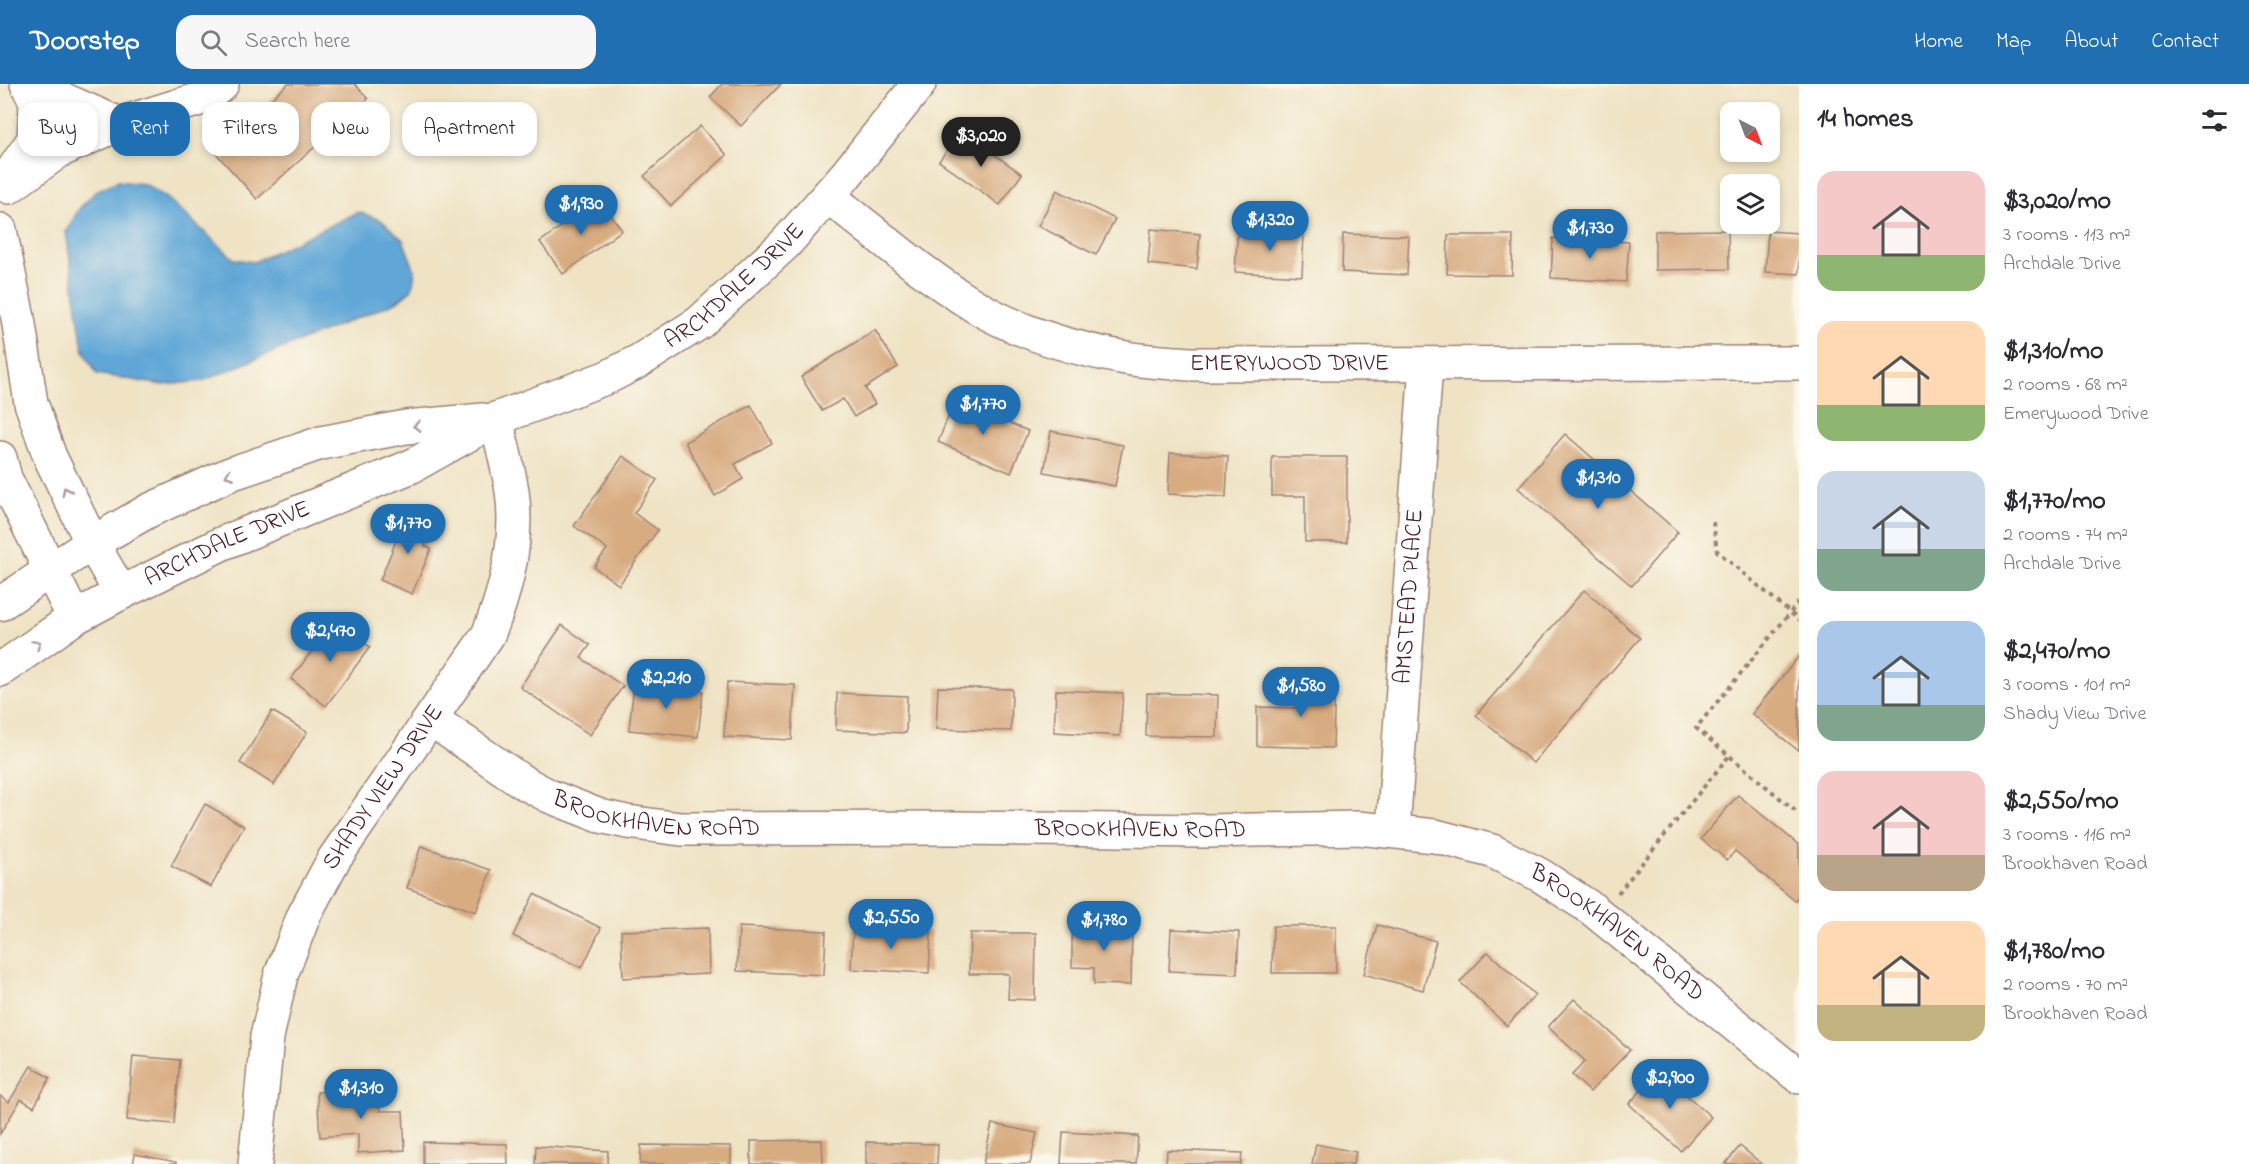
<!DOCTYPE html>
<meta charset="utf-8">
<style>
body{margin:0;font-family:"Indie Flower",sans-serif;background:#f7f7f7;color:#2b2b33;height:100vh;display:flex;flex-direction:column;font-size:22px;white-space:nowrap}
*{box-sizing:border-box;margin:0}
p{font-size:20px;color:#7c7c81}
.icon{flex:none;width:33px;height:33px;fill:none;stroke:currentColor;stroke-width:2;stroke-linecap:round;stroke-linejoin:round}
.map{position:relative;flex:1;overflow:hidden}
.sheet{display:flex;flex-direction:column;background:#fff;width:450px}
.sheet>*{flex:none}
.guide{position:absolute;left:18px;top:18px;width:570px;height:54px;display:flex;gap:12px}
.needle{width:39px;rotate:138deg}
.buttons{position:absolute;left:1720px;top:18px;display:grid;gap:12px}
.buttons a{display:grid;place-items:center;width:60px;height:60px;border-radius:12px;background:#fff;box-shadow:0 3px 9px #0003;font-size:30px}
.price{position:absolute;translate:-50% -51px;padding:0 14px;border-radius:21px;background:#1f6fb2;color:#fff;font-size:20px;line-height:39px;filter:drop-shadow(0 2px 3px #0008)}
.price::after{content:'';position:absolute;left:50%;top:36px;width:18px;height:14px;margin-left:-9px;background:inherit;clip-path:polygon(0 0,100% 0,50% 100%)}
.price.active{background:#222;color:#fff}
ul{padding:0;list-style:none}
li{display:flex;align-items:center;gap:18px;height:150px;padding:0 18px}
li span{display:grid;place-items:center;flex:none;width:168px;height:120px;border-radius:18px;color:#555}
li>.icon{margin-inline-start:auto}
span .icon{width:72px;height:72px;fill:#fffc;stroke-width:1}
li b{font-size:26px}
h2{display:flex;justify-content:space-between;align-items:center;height:72px;padding:0 18px;font-size:26px}
.chip{padding:0 21px;border-radius:18px;background:#fff;box-shadow:0 3px 9px #0003;font-size:21px;line-height:54px}
.chip.active{background:#1f6fb2;color:#fff}
header{display:flex;align-items:center;gap:36px;box-sizing:border-box;height:84px;padding:0 30px;background:#1f6fb2;color:#fff}
header strong{font-size:28px}
nav{display:flex;gap:33px;margin-inline-start:auto;font-size:21px}
.search{width:420px;height:54px;background:#f7f7f7;display:flex;align-items:center;gap:15px;box-sizing:border-box;padding:0 21px;border-radius:18px;color:#7c7c81;font-size:22px}
main{display:flex;flex:1;min-height:0}
.map>svg:first-child{display:block}
</style>
<header>
<strong>Doorstep</strong>
<div class="search"><svg class="icon" aria-label="search" viewBox="0 0 24 24"><circle cx="10" cy="10" r="6"/><path d="M15 15l6 6"/></svg>Search here</div>
<nav><a>Home</a><a>Map</a><a>About</a><a>Contact</a></nav>
</header>
<main>
<div class="map">
<svg width="1799" height="1080" viewBox="0 0 1799 1080">
<rect width="100%" height="100%" fill="#fbf7ec"/>
<filter id="ink" filterUnits="userSpaceOnUse"><feTurbulence type="fractalNoise" baseFrequency=".0167" numOctaves="2"/><feDisplacementMap in="SourceGraphic" scale="12" xChannelSelector="R" yChannelSelector="G"/><feConvolveMatrix kernelMatrix="1 2 1 2 8 2 1 2 1" color-interpolation-filters="sRGB"/></filter>
<filter id="wash" filterUnits="userSpaceOnUse"><feTurbulence type="fractalNoise" baseFrequency=".008" numOctaves="4" result="noise"/><feDisplacementMap in="SourceGraphic" scale="24" xChannelSelector="R" yChannelSelector="G"/><feGaussianBlur stdDeviation="1.35" result="paint"/><feColorMatrix in="noise" values="0 0 0 0 0 0 0 0 0 0 0 0 0 0 0 0 0 1.4 0 .05"/><feComposite in="paint" operator="in"/></filter>
<g filter="url(#wash)">
<rect width="100%" height="100%" fill="#efe3c4"/>
<polygon fill="#61a7d7" stroke="#566381" stroke-width="1.5" points="117,97 145,100 166,113 234,175 254,178 358,128 381,136 403,156 415,187 412,205 396,218 202,297 163,301 97,290 83,265 66,148 79,125 96,107"/>
<g id="blocks">
<g fill="#d8ac81">
<polygon points="288,0 355,0 368,15 257,115 213,66"/>
<polygon points="722,0 781,0 741,42 710,13"/>
<polygon points="700,42 727,71 671,122 644,92"/>
<polygon points="961,47 1022,90 1000,121 939,77"/>
<polygon points="1057,106 1115,135 1096,171 1038,142"/>
<polygon points="599,115 622,146 563,190 540,158"/>
<polygon points="1238,144 1304,148 1302,192 1235,188"/>
<polygon points="1151,145 1200,150 1197,185 1148,180"/>
<polygon points="1728,146 1729,185 1655,186 1655,147"/>
<polygon points="1768,147 1799,149 1799,190 1765,188"/>
<polygon points="1343,150 1409,152 1407,191 1342,188"/>
<polygon points="1448,151 1513,151 1512,191 1447,190"/>
<polygon points="1553,154 1629,158 1626,198 1551,194"/>
<polygon points="875,246 898,283 865,304 875,320 854,333 843,315 822,327 801,293"/>
<polygon points="955,316 1028,347 1011,389 938,358"/>
<polygon points="751,321 772,359 735,380 743,395 715,412 685,358"/>
<polygon points="1051,347 1123,361 1115,402 1044,388"/>
<polygon points="1565,350 1678,448 1632,502 1518,404"/>
<polygon points="1170,369 1228,372 1226,413 1168,410"/>
<polygon points="623,372 657,396 634,429 658,446 619,501 594,483 607,465 574,442"/>
<polygon points="1272,373 1347,373 1347,458 1305,458 1305,412 1272,412"/>
<polygon points="407,430 434,441 425,462 431,465 412,510 380,496"/>
<polygon points="1584,506 1640,554 1533,679 1476,631"/>
<polygon points="334,537 370,563 326,622 291,595"/>
<polygon points="562,541 590,561 581,574 623,602 590,651 520,603"/>
<polygon points="1799,572 1799,667 1752,630"/>
<polygon points="1298,593 1335,594 1333,664 1257,662 1257,623 1298,624"/>
<polygon points="727,598 795,601 792,656 724,653"/>
<polygon points="634,600 703,607 698,653 629,646"/>
<polygon points="938,603 1012,605 1011,647 936,645"/>
<polygon points="1056,606 1123,609 1120,652 1054,648"/>
<polygon points="837,609 907,612 906,649 836,646"/>
<polygon points="1147,609 1218,611 1217,653 1146,652"/>
<polygon points="272,627 307,648 274,701 240,679"/>
<polygon points="1738,711 1799,761 1799,812 1795,817 1735,767 1727,776 1701,755"/>
<polygon points="205,720 244,742 211,803 171,782"/>
<polygon points="421,762 491,786 476,828 407,804"/>
<polygon points="534,810 601,844 582,884 513,852"/>
<polygon points="1072,841 1132,842 1131,901 1094,900 1094,884 1072,883"/>
<polygon points="1377,841 1436,857 1423,906 1364,890"/>
<polygon points="1273,842 1336,842 1336,889 1272,889"/>
<polygon points="739,843 826,847 824,891 737,887"/>
<polygon points="708,844 709,890 623,894 621,847"/>
<polygon points="853,844 931,848 929,889 851,885"/>
<polygon points="1171,845 1239,848 1237,890 1169,887"/>
<polygon points="970,849 1036,849 1035,916 1008,915 1009,890 969,890"/>
<polygon points="1488,868 1535,911 1507,942 1460,898"/>
<polygon points="1574,915 1630,966 1590,1008 1572,991 1585,977 1548,943"/>
<polygon points="133,972 180,976 174,1040 127,1036"/>
<polygon points="31,982 50,994 34,1023 21,1015 0,1050 0,1012 9,1018"/>
<polygon points="1659,986 1711,1033 1681,1067 1629,1020"/>
<polygon points="377,1006 380,1027 403,1027 405,1066 358,1069 358,1050 320,1053 317,1008"/>
<polygon points="992,1040 1037,1049 1030,1080 983,1080"/>
<polygon points="1063,1048 1138,1052 1136,1080 1061,1080"/>
<polygon points="822,1056 823,1080 751,1080 751,1057"/>
<polygon points="423,1058 507,1060 508,1080 423,1080"/>
<polygon points="866,1058 938,1060 937,1080 866,1080"/>
<polygon points="1316,1060 1356,1068 1353,1080 1312,1080"/>
<polygon points="641,1061 731,1062 731,1080 640,1080"/>
<polygon points="536,1062 608,1067 607,1080 535,1080"/>
<polygon points="1740,1062 1762,1080 1725,1080"/>
<polygon points="1167,1066 1242,1069 1241,1080 1166,1080"/>
<polygon points="135,1070 176,1078 176,1080 133,1080"/>
</g>
</g>
</g>
<g filter="url(#ink)">
<use href="#blocks" fill-opacity="0" stroke="#9c8178" stroke-width="1.5"/>
<g fill="none" stroke-linecap="round" stroke-linejoin="round">
<g stroke="#9c8178" stroke-width="36">
<g id="minor">
<polyline points="119,40 206,13 222,0"/>
<polyline points="10,97 13,86 34,55 36,18 27,0"/>
<polyline points="9,103 59,67 119,40 28,0"/>
<path id="s1" d="M828,112c48,37 94,78 147,110 45,27 99,43 151,52 21,4 43,4 64,6l609,-1"/>
<polyline points="0,146 18,234 31,319 50,373 92,459 121,509"/>
<polyline points="0,374 5,394 74,534"/>
<polyline points="0,520 92,459 148,427 230,390 321,359 406,343 483,336"/>
<path id="s2" d="M0,586l74,-52 47,-25 102,-50 189,-77 84,-47 112,-42 31,-16 60,-38 86,-79 60,-68 74,-92"/>
<path id="s3" d="M432,636l91,62 26,14 51,20 27,6 54,7 271,-1 256,3 150,-3 77,8 57,15 48,24 52,34 207,168"/>
<path id="s4" d="M1393,746l33,-466"/>
<path id="s5" d="M255,1080l12,-127 14,-62 23,-60 30,-56 154,-224c19,-46 31,-94 24,-144 -4,-24 -10,-48 -16,-72"/>
</g>
</g>
<g stroke="#9c8178" stroke-width="4" stroke-dasharray="4.5 4.5" stroke-linecap="butt">
<polyline points="1713,438 1717,467 1799,536"/>
<polyline points="1799,518 1696,644 1799,730"/>
<polyline points="1618,809 1729,672"/>
</g>
<use href="#minor" stroke="#fff" stroke-width="33"/>
</g>
<defs><path id="oneway-chevron" d="M-2-3.5L2.5 0L-2 3.5" fill="none" stroke-width="1.6" stroke-linecap="round" stroke-linejoin="round" transform="scale(1.5)"/></defs>
<g stroke="#ae9aa0">
<use href="#oneway-chevron" transform="translate(417 342) rotate(175)"/>
<use href="#oneway-chevron" transform="translate(229 391) rotate(158)"/>
<use href="#oneway-chevron" transform="translate(66 407) rotate(-116)"/>
<use href="#oneway-chevron" transform="translate(37 560) rotate(-35)"/>
</g>
</g>
<g text-anchor="middle" dominant-baseline="central" stroke-width="4.5" stroke-linejoin="round" paint-order="stroke">
<g font-size="24" fill="#4a1f2b" stroke="#fbf7ec">
<text stroke="none"><textPath href="#s2" startOffset="834">ARCHDALE DRIVE</textPath></text>
<text stroke="none"><textPath href="#s1" startOffset="508">EMERYWOOD DRIVE</textPath></text>
<text stroke="none"><textPath href="#s2" startOffset="261">ARCHDALE DRIVE</textPath></text>
<text stroke="none"><textPath href="#s4" startOffset="234">AMSTEAD PLACE</textPath></text>
<text stroke="none"><textPath href="#s5" startOffset="406">SHADY VIEW DRIVE</textPath></text>
<text stroke="none"><textPath href="#s3" startOffset="250">BROOKHAVEN ROAD</textPath></text>
<text stroke="none"><textPath href="#s3" startOffset="736">BROOKHAVEN ROAD</textPath></text>
<text stroke="none"><textPath href="#s3" startOffset="1240">BROOKHAVEN ROAD</textPath></text>
</g>
</g>
</svg>
<div class="buttons">
<a><svg class="needle" viewBox="-14 -14 28 28"><path d="M0-13l5 13h-10z" fill="#e53935"/><path d="M0 13l5-13h-10z" fill="#7c7c81"/></svg></a>
<a><svg class="icon" aria-label="layers" viewBox="0 0 24 24"><path d="M12 4l9 5-9 5-9-5zM3 14l9 5 9-5"/></svg></a>
</div>
<b class="price active" style="left:981px;top:84px">$3,020</b>
<b class="price" style="left:581px;top:152px">$1,930</b>
<b class="price" style="left:1270px;top:168px">$1,320</b>
<b class="price" style="left:1590px;top:176px">$1,730</b>
<b class="price" style="left:983px;top:352px">$1,770</b>
<b class="price" style="left:1598px;top:426px">$1,310</b>
<b class="price" style="left:408px;top:471px">$1,770</b>
<b class="price" style="left:330px;top:579px">$2,470</b>
<b class="price" style="left:666px;top:626px">$2,210</b>
<b class="price" style="left:1301px;top:634px">$1,580</b>
<b class="price" style="left:891px;top:866px">$2,550</b>
<b class="price" style="left:1104px;top:868px">$1,780</b>
<b class="price" style="left:1670px;top:1026px">$2,900</b>
<b class="price" style="left:361px;top:1036px">$1,310</b>
<div class="guide">
<a class="chip">Buy</a>
<a class="chip active">Rent</a>
<a class="chip">Filters</a>
<a class="chip">New</a>
<a class="chip">Apartment</a>
</div>
</div>
<section class="sheet">
<h2>14 homes<svg class="icon" aria-label="filters" viewBox="0 0 24 24"><path d="M4 7h16M4 17h16"/><circle cx="9" cy="7" r="2"/><circle cx="15" cy="17" r="2"/></svg></h2>
<ul>
<li><span style="background:linear-gradient(#f6c9c9 70%,#8fb573 0)"><svg class="icon" aria-label="home" viewBox="0 0 24 24"><path d="M3 11l9-7 9 7M6 9v11h12V9"/></svg></span><div><b>$3,020/mo</b><p>3 rooms · 113 m²</p><p>Archdale Drive</p></div></li>
<li><span style="background:linear-gradient(#ffd9b3 70%,#8fb573 0)"><svg class="icon" aria-label="home" viewBox="0 0 24 24"><path d="M3 11l9-7 9 7M6 9v11h12V9"/></svg></span><div><b>$1,310/mo</b><p>2 rooms · 68 m²</p><p>Emerywood Drive</p></div></li>
<li><span style="background:linear-gradient(#c9d6e8 65%,#7fa58c 0)"><svg class="icon" aria-label="home" viewBox="0 0 24 24"><path d="M3 11l9-7 9 7M6 9v11h12V9"/></svg></span><div><b>$1,770/mo</b><p>2 rooms · 74 m²</p><p>Archdale Drive</p></div></li>
<li><span style="background:linear-gradient(#a9c7e8 70%,#7fa58c 0)"><svg class="icon" aria-label="home" viewBox="0 0 24 24"><path d="M3 11l9-7 9 7M6 9v11h12V9"/></svg></span><div><b>$2,470/mo</b><p>3 rooms · 101 m²</p><p>Shady View Drive</p></div></li>
<li><span style="background:linear-gradient(#f6c9c9 70%,#b9a48a 0)"><svg class="icon" aria-label="home" viewBox="0 0 24 24"><path d="M3 11l9-7 9 7M6 9v11h12V9"/></svg></span><div><b>$2,550/mo</b><p>3 rooms · 116 m²</p><p>Brookhaven Road</p></div></li>
<li><span style="background:linear-gradient(#ffd9b3 70%,#c2b280 0)"><svg class="icon" aria-label="home" viewBox="0 0 24 24"><path d="M3 11l9-7 9 7M6 9v11h12V9"/></svg></span><div><b>$1,780/mo</b><p>2 rooms · 70 m²</p><p>Brookhaven Road</p></div></li>
</ul>
</section>
</main>
